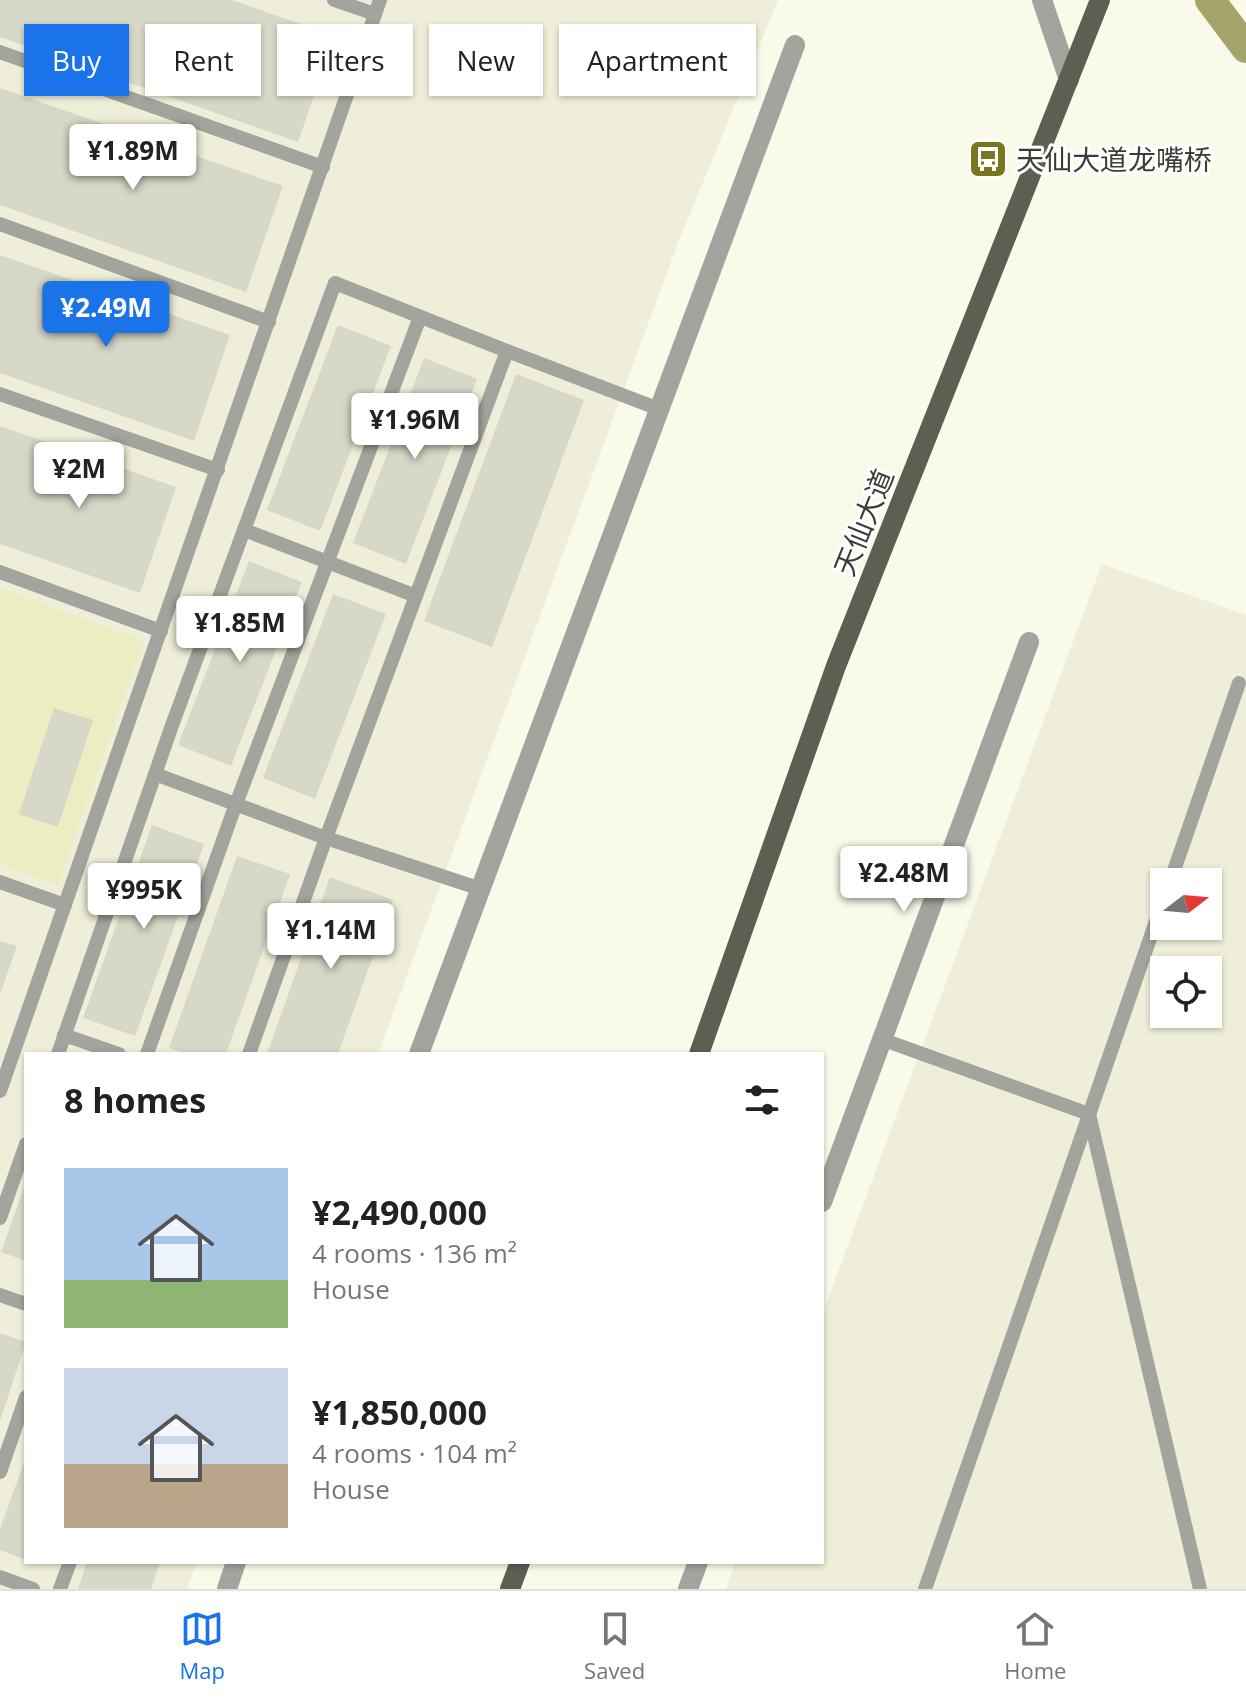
<!DOCTYPE html>
<meta charset="utf-8">
<style>
body{margin:0;font-family:"Open Sans","Noto Sans SC",sans-serif;background:#f2f2f2;color:#222;height:100vh;display:flex;flex-direction:column;font-size:30px;white-space:nowrap}
*{box-sizing:border-box;margin:0}
p{font-size:26px;color:#767676}
.icon{flex:none;width:44px;height:44px;fill:none;stroke:currentColor;stroke-width:2;stroke-linecap:round;stroke-linejoin:round}
.map{position:relative;flex:1;overflow:hidden}
.sheet{position:absolute;left:24px;top:1052px;width:800px;height:512px;display:flex;flex-direction:column;background:#fff;border-radius:0px;box-shadow:0 2px 6px #0004}
.sheet>*{flex:none}
.guide{position:absolute;left:24px;top:24px;width:800px;height:72px;display:flex;gap:16px}
.needle{width:52px;rotate:74deg}
.tools{position:absolute;left:1150px;top:868px;display:grid;gap:16px}
.tools a{display:grid;place-items:center;width:72px;height:72px;border-radius:0px;background:#fff;box-shadow:0 2px 6px #0004;font-size:40px}
.price{position:absolute;translate:-50% -68px;padding:0 18px;border-radius:8px;background:#fff;color:#222;font-size:26px;line-height:52px;filter:drop-shadow(0 2px 4px #0008)}
.price::after{content:'';position:absolute;left:50%;top:48px;width:24px;height:18px;margin-left:-12px;background:inherit;clip-path:polygon(0 0,100% 0,50% 100%)}
.price.active{background:#1a73e8;color:#fff}
ul{padding:0;list-style:none}
li{display:flex;align-items:center;gap:24px;height:200px;padding:0 40px}
li span{display:grid;place-items:center;flex:none;width:224px;height:160px;border-radius:0px;color:#555}
li>.icon{margin-inline-start:auto}
span .icon{width:96px;height:96px;fill:#fffc;stroke-width:1}
li b{font-size:34px}
h2{display:flex;justify-content:space-between;align-items:center;height:96px;padding:0 40px;font-size:34px}
.pill{padding:0 28px;border-radius:0px;background:#fff;box-shadow:0 2px 6px #0004;font-size:28px;line-height:72px}
.pill.active{background:#1a73e8;color:#fff}
.menu{display:flex;justify-content:space-around;align-items:center;height:112px;border-top:2px solid #e0e0e0;background:#fff;font-size:22px;color:#767676}
.menu a{display:grid;justify-items:center;gap:4px}
.menu .active{color:#1a73e8}
.map>svg:first-child{display:block}
</style>
<div class="map">
<svg width="1246" height="1589" viewBox="0 0 1246 1589">
<rect width="100%" height="100%" fill="#fafaea"/>
<g fill="#efefd9" fill-rule="evenodd">
<polygon points="0,0 778,0 678,243 378,1054 26,1054 26,1562 197,1562 187,1589 0,1589"/>
<path d="M1102,564l144,51v974h-520l9,-27h87v-247zM1164,882h44v44h-44zM1164,970h44v44h-44z"/>
</g>
<polygon fill="#ededc3" points="0,588 144,641 58,885 0,864"/>
<g fill="none" stroke-linecap="round" stroke-linejoin="round">
<polyline stroke="#a5a56b" stroke-width="30" points="1210,0 1246,48"/>
</g>
<g fill="#d8d8c8">
<polygon points="0,0 232,0 335,36 298,142 0,37"/>
<polygon points="0,88 283,186 246,292 0,205"/>
<polygon points="0,255 230,335 194,441 0,373"/>
<polygon points="338,325 391,346 320,531 267,510"/>
<polygon points="424,358 477,379 406,564 353,543"/>
<polygon points="516,374 584,400 492,647 424,621"/>
<polygon points="0,426 176,487 140,593 0,544"/>
<polygon points="249,561 302,582 231,766 178,745"/>
<polygon points="333,594 386,614 315,799 263,778"/>
<polygon points="54,708 93,720 58,827 19,814"/>
<polygon points="152,825 204,844 135,1036 83,1018"/>
<polygon points="237,856 290,874 226,1054 185,1054 169,1048"/>
<polygon points="330,877 393,900 338,1054 267,1054"/>
<polygon points="0,941 17,946 0,994"/>
<polygon points="26,1182 26,1261 1,1252"/>
<polygon points="0,1333 26,1342 0,1421"/>
<polygon points="26,1457 26,1560 0,1550 0,1529"/>
<polygon points="87,1562 160,1562 151,1589 78,1589"/>
</g>
<g fill="none" stroke-linecap="round" stroke-linejoin="round">
<g stroke="#a3a49d" stroke-width="14">
<polyline points="334,0 375,14"/>
<polyline points="0,52 323,167"/>
<polyline points="0,224 269,322"/>
<polyline points="0,394 218,470"/>
<polyline points="244,530 416,596"/>
<polyline points="0,572 161,631"/>
<polyline points="155,774 326,838 481,889"/>
<polyline points="0,882 65,905"/>
<polyline points="1170,882 1239,683"/>
<polyline points="64,1035 119,1054"/>
<polyline points="881,1039 1089,1114 1200,1589"/>
<polyline points="58,1054 171,728 335,283 507,351"/>
<polyline points="147,1054 233,812 420,317"/>
<polyline points="249,1054 326,838 507,351 659,409"/>
<polyline points="0,1091 380,0"/>
<polyline points="0,1218 26,1144"/>
<polyline points="0,1295 26,1304"/>
<polyline points="0,1472 26,1397"/>
<polyline points="0,1577 33,1589"/>
<polyline points="60,1589 70,1562"/>
<polyline points="925,1589 1164,898"/>
</g>
<g stroke="#a3a49d" stroke-width="20">
<polyline points="1042,0 1069,80"/>
<polyline points="419,1054 795,45"/>
<polyline points="822,1202 1029,642"/>
<polyline points="227,1589 236,1562"/>
<polyline points="688,1589 698,1562"/>
</g>
<g stroke="#5e5e53" stroke-width="20">
<polyline points="699,1054 836,666 1100,0"/>
<polyline points="510,1589 520,1562"/>
</g>
</g>
<defs>
<g id="bus-square" transform="scale(2)"><rect x="-9" y="-9" width="18" height="18" rx="4" fill="#79771d" stroke="#fff"/><path d="M-5-6H5V4H4V6H2V4H-2V6H-4V4H-5ZM-3.5-4V0h7V-4ZM-3.5 1.2v1.5H-2V1.2ZM2 1.2v1.5H3.5V1.2Z" fill="#fff"/></g>
</defs>
<g fill-rule="evenodd">
<use href="#bus-square" x="988" y="159"/>
</g>
<g text-anchor="middle" dominant-baseline="central" stroke-width="6" stroke-linejoin="round" paint-order="stroke">
<g font-size="28" fill="#3d3d37" stroke="#fff" text-anchor="start">
<text x="1016" y="159">天仙大道龙嘴桥</text>
</g>
<g font-size="28" fill="#3d3d37" stroke="#fff">
<text transform="translate(863 522) rotate(-68)">天仙大道</text>
</g>
</g>
</svg>
<div class="tools">
<a><svg class="needle" viewBox="-14 -14 28 28"><path d="M0-13l5 13h-10z" fill="#e53935"/><path d="M0 13l5-13h-10z" fill="#767676"/></svg></a>
<a><svg class="icon" aria-label="locate" viewBox="0 0 24 24"><circle cx="12" cy="12" r="6"/><path d="M12 2v4M12 18v4M2 12h4M18 12h4"/></svg></a>
</div>
<b class="price" style="left:133px;top:192px">¥1.89M</b>
<b class="price active" style="left:106px;top:349px">¥2.49M</b>
<b class="price" style="left:415px;top:461px">¥1.96M</b>
<b class="price" style="left:79px;top:510px">¥2M</b>
<b class="price" style="left:240px;top:664px">¥1.85M</b>
<b class="price" style="left:904px;top:914px">¥2.48M</b>
<b class="price" style="left:144px;top:931px">¥995K</b>
<b class="price" style="left:331px;top:971px">¥1.14M</b>
<div class="guide">
<a class="pill active">Buy</a>
<a class="pill">Rent</a>
<a class="pill">Filters</a>
<a class="pill">New</a>
<a class="pill">Apartment</a>
</div>
<section class="sheet">
<h2>8 homes<svg class="icon" aria-label="filters" viewBox="0 0 24 24"><path d="M4 7h16M4 17h16"/><circle cx="9" cy="7" r="2"/><circle cx="15" cy="17" r="2"/></svg></h2>
<ul>
<li><span style="background:linear-gradient(#a9c7e8 70%,#8fb573 0)"><svg class="icon" aria-label="home" viewBox="0 0 24 24"><path d="M3 11l9-7 9 7M6 9v11h12V9"/></svg></span><div><b>¥2,490,000</b><p>4 rooms · 136 m²</p><p>House</p></div></li>
<li><span style="background:linear-gradient(#c9d6e8 60%,#b9a48a 0)"><svg class="icon" aria-label="home" viewBox="0 0 24 24"><path d="M3 11l9-7 9 7M6 9v11h12V9"/></svg></span><div><b>¥1,850,000</b><p>4 rooms · 104 m²</p><p>House</p></div></li>
</ul>
</section>
</div>
<nav class="menu">
<a class="active"><svg class="icon" aria-label="map" viewBox="0 0 24 24"><path d="M3 6l6-2 6 2 6-2v14l-6 2-6-2-6 2zM9 4v14M15 6v14"/></svg>Map</a>
<a><svg class="icon" aria-label="saved" viewBox="0 0 24 24"><path d="M7 4h10v16l-5-4-5 4z"/></svg>Saved</a>
<a><svg class="icon" aria-label="home" viewBox="0 0 24 24"><path d="M3 11l9-7 9 7M6 9v11h12V9"/></svg>Home</a>
</nav>
